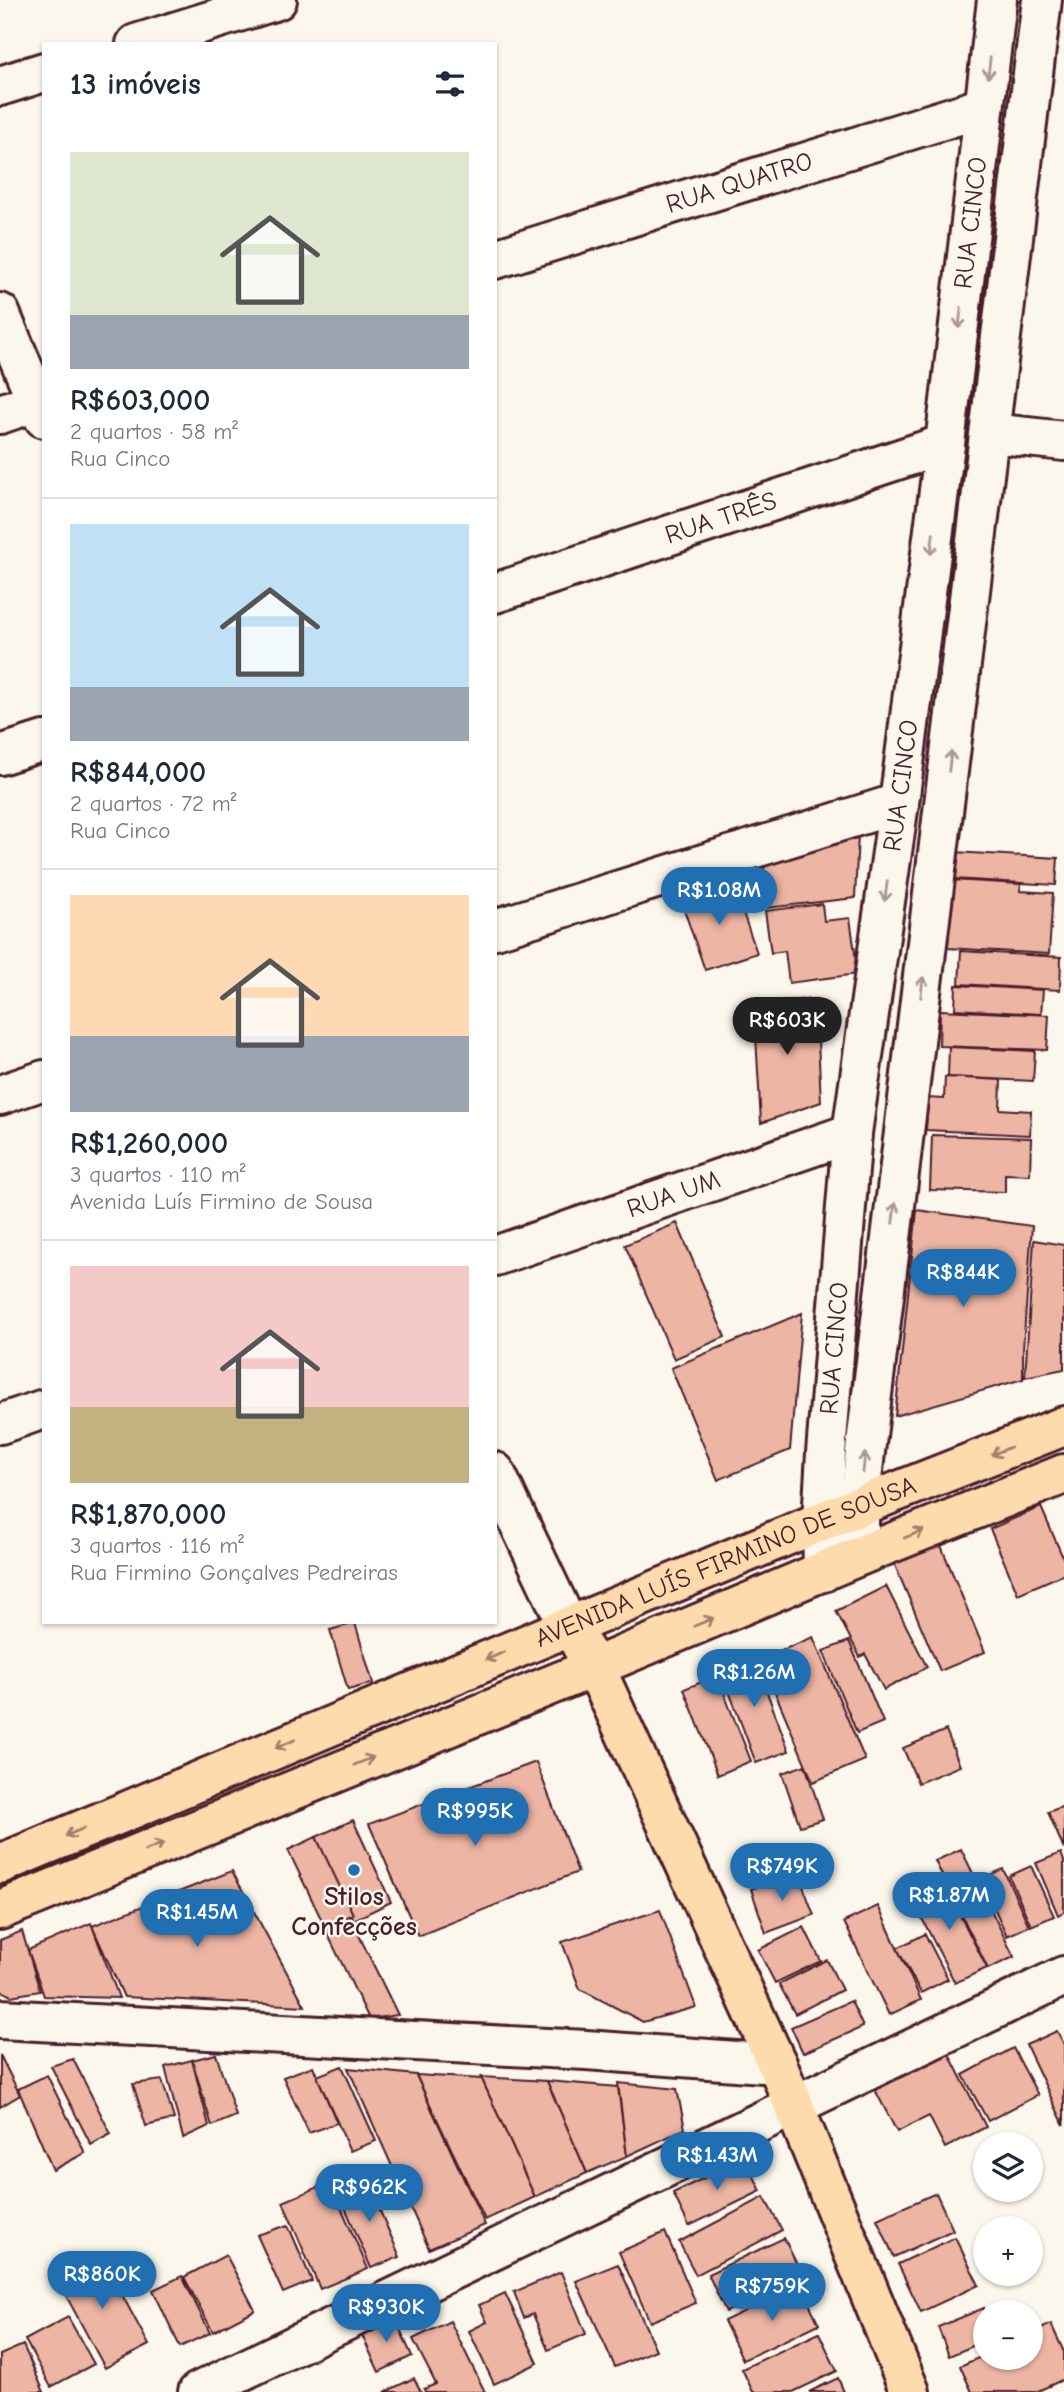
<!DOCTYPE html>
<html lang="pt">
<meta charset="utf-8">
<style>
body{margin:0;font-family:"Comic Neue",sans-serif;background:#f6f6f7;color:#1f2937;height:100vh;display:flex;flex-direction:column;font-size:26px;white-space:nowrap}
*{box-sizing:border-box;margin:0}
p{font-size:23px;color:#747a83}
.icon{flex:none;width:38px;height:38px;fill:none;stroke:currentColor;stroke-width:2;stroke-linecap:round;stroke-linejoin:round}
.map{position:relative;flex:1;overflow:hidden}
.sheet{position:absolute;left:42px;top:42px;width:455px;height:1582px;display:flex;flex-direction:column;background:#fff;border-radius:0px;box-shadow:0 2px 5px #0004}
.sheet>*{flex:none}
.tools{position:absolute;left:973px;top:2132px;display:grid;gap:14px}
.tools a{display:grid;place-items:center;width:70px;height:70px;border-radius:50%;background:#fff;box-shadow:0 2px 5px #0004;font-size:35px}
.price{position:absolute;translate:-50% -60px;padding:0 16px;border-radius:24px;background:#1f6fb2;color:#fff;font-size:23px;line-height:46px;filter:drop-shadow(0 2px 4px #0008)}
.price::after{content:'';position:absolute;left:50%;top:42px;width:21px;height:16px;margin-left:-10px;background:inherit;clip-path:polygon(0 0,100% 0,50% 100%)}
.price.selected{background:#222;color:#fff}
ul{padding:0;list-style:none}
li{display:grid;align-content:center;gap:14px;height:371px;padding:0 28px}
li+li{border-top:2px solid #e0e1e3}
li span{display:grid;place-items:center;height:217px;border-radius:0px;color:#555}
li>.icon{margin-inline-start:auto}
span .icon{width:126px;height:126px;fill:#fffc;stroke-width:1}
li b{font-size:30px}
h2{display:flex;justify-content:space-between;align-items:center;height:84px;padding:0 28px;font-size:30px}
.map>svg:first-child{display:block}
</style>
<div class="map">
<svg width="1064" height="2392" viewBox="0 0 1064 2392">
<rect width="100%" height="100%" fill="#fbf7ec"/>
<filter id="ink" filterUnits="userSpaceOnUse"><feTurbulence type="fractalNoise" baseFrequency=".0143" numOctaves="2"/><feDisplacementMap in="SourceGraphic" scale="14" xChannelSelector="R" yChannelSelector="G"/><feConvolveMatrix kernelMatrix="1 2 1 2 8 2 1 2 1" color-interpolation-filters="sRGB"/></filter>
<g filter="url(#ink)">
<g fill="#edb5a3" stroke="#4a1f2b" stroke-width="2">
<polygon points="858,834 855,898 766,908 764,862"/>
<polygon points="954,852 1058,858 1056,885 953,879"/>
<polygon points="951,880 1021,884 1020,891 1053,893 1049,954 948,948"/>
<polygon points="733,884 757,953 705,970 681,901"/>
<polygon points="822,904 824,921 850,918 858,974 789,983 785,951 771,953 765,911"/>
<polygon points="961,951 1061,957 1060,990 959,984"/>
<polygon points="956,985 1043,990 1041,1014 955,1009"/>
<polygon points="816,999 821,1102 761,1123 754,1002"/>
<polygon points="940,1010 1049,1015 1047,1050 939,1046"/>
<polygon points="949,1047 1035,1051 1033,1081 948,1077"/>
<polygon points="945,1077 1001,1080 1000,1109 1031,1111 1030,1135 926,1130 928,1098 944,1099"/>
<polygon points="932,1135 1031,1138 1030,1175 1005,1174 1005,1192 930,1190"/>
<polygon points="917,1210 1032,1226 1023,1349 1023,1379 895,1416"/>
<polygon points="677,1223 725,1337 674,1359 625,1245"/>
<polygon points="1034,1240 1064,1245 1064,1369 1025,1377"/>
<polygon points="802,1313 790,1450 718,1480 671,1368"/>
<polygon points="1041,1507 1064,1560 1064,1574 1018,1594 990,1529"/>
<polygon points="937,1536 985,1652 940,1671 891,1556"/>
<polygon points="886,1586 927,1667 884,1690 865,1654 860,1657 836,1611"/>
<polygon points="355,1623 373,1683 348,1690 330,1630"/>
<polygon points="813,1637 865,1760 813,1782 761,1659"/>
<polygon points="849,1641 883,1722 857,1733 823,1651"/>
<polygon points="753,1655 789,1751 756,1763 720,1667"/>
<polygon points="717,1676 751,1761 718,1775 684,1689"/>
<polygon points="946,1730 960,1766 918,1783 903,1748"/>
<polygon points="536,1762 578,1872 418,1936 369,1824"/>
<polygon points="805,1765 823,1819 800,1826 782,1773"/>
<polygon points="1064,1806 1064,1849 1048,1812"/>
<polygon points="353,1820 391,1902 354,1920 316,1837"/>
<polygon points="316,1837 353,1914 325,1927 288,1850"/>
<polygon points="961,1849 1014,1957 988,1969 935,1861"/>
<polygon points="1061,1853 1064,1861 1064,1912 1058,1915 1036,1863"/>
<polygon points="1031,1866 1054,1916 1031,1926 1009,1876"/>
<polygon points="1003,1869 1029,1926 1007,1936 981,1879"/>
<polygon points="232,1871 305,2006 124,1997 92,1926"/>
<polygon points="798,1873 814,1915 766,1933 751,1889"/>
<polygon points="942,1880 987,1968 955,1983 911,1897"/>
<polygon points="878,1906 921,2000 889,2015 844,1922"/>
<polygon points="660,1910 696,2007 643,2022 580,1989 562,1942"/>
<polygon points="350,1917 398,2015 369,2019 325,1929"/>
<polygon points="91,1923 119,1998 44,1996 28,1950"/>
<polygon points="804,1927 821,1961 775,1983 758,1950"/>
<polygon points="22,1931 40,1991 11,1996 0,1990 0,1940"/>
<polygon points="925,1934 948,1979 921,1993 897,1948"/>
<polygon points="827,1960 842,1990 795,2014 779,1984"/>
<polygon points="851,2001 863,2027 803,2053 791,2027"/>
<polygon points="1057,2031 1064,2044 1064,2125 1026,2045"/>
<polygon points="1013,2048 1038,2095 988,2121 963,2075"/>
<polygon points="948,2052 986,2127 945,2148 929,2116 897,2132 875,2090"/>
<polygon points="216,2054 236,2116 212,2126 192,2060"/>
<polygon points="0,2055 20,2095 0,2107"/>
<polygon points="73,2059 111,2134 91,2145 51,2066"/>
<polygon points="192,2060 209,2126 183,2138 165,2067"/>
<polygon points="313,2066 337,2123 309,2133 283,2077"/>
<polygon points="342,2066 376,2141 350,2151 317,2076"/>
<polygon points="348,2068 416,2075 485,2225 429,2249"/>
<polygon points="47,2075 85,2153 53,2170 18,2089"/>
<polygon points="416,2075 482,2079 535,2197 485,2220"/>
<polygon points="481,2077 547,2081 587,2173 535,2197"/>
<polygon points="162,2080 174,2119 146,2126 133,2084"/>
<polygon points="547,2081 618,2087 627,2156 587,2173"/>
<polygon points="618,2083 677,2089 685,2129 627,2156"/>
<polygon points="745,2158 761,2191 689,2226 673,2193"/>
<polygon points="367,2181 400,2257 371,2268 338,2191"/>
<polygon points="330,2182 368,2269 320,2289 283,2202"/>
<polygon points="936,2193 953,2230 894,2257 877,2219"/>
<polygon points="764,2197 782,2230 696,2275 679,2242"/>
<polygon points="288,2225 312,2281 283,2293 257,2235"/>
<polygon points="665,2232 696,2303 650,2322 619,2252"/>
<polygon points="955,2237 979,2285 921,2312 898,2264"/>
<polygon points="784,2238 803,2277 726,2312 708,2274"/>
<polygon points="100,2254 149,2345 105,2368 56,2277"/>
<polygon points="226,2255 255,2310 213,2332 184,2277"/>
<polygon points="618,2264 656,2350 615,2367 576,2281"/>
<polygon points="561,2272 586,2334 548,2350 533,2314 524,2318 514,2292"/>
<polygon points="182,2276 210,2333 180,2347 153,2290"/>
<polygon points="800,2285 819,2324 743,2360 724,2321"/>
<polygon points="505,2293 538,2363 494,2384 469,2331 487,2322 479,2305"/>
<polygon points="984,2308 985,2341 949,2356 938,2327"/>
<polygon points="394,2316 412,2356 379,2372 360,2331"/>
<polygon points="68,2317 94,2364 51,2387 25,2340"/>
<polygon points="450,2321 485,2392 425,2392 424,2389 436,2384 413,2339"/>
<polygon points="1051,2324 1064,2352 1064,2379 1036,2392 972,2392 960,2366 985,2355 985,2357 1031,2357 1031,2334"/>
<polygon points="819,2333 837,2371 793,2392 753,2392 742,2369"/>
<polygon points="23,2345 44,2392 0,2392 0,2355"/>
<polygon points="414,2378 421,2392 385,2392"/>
<polygon points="838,2378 844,2392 809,2392"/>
</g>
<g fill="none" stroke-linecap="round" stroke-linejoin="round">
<g stroke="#4a1f2b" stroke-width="44">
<g id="minor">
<polyline points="136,44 277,0"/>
<polyline points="0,86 44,72"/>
<path id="s1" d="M495,259l489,-152"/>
<polyline points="0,313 44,418"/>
<polyline points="0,414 44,399"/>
<polyline points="991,433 1064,441"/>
<path id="s2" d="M495,593l450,-149"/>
<polyline points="0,755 44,741"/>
<polyline points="495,929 899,803"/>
<polyline points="0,1095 44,1080"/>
<path id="s3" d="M495,1256l357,-123"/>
<polyline points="0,1424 44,1409"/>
<polyline points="495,1472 568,1626"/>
<polyline points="859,1556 859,1508 865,1452 1042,0"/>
<path id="s4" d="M823,1572l-1,-51 4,-68 26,-320 47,-330 46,-359 52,-444"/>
<polyline points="0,2019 586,2050 777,2064"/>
<polyline points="198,2392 1064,1976"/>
</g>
</g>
<g stroke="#4a1f2b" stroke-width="44">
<g id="major">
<polyline points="581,1645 595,1667 777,2064 910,2392"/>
<path id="s5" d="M0,1864l822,-343 242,-95"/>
<polyline points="0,1910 595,1667 859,1556 1064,1474"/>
</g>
</g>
<use href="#minor" stroke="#fbf7ec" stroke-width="38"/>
<use href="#major" stroke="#fedbac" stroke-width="38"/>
</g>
<defs><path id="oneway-shaft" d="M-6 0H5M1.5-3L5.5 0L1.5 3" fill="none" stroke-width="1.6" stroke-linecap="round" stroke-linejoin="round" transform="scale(1.75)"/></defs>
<g stroke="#ab9695">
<use href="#oneway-shaft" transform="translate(989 68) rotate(97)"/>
<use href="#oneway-shaft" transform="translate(960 318) rotate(97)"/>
<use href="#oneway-shaft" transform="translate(932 544) rotate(97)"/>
<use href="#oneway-shaft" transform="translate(950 761) rotate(-83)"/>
<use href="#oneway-shaft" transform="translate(886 891) rotate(98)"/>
<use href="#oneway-shaft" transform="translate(922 987) rotate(-83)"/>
<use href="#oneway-shaft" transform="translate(894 1213) rotate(-83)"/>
<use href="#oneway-shaft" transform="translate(864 1463) rotate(-84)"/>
</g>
<g stroke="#a47d6c">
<use href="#oneway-shaft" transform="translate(1001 1451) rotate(158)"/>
<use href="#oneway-shaft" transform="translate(914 1534) rotate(-22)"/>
<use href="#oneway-shaft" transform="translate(704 1622) rotate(-22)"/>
<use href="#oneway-shaft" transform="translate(495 1656) rotate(157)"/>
<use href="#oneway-shaft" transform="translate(285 1744) rotate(157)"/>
<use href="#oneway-shaft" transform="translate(364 1761) rotate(-22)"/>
<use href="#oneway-shaft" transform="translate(75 1832) rotate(157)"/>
<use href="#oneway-shaft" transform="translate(154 1847) rotate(-22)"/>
</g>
</g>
<circle fill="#1f6fb2" stroke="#fbf7ec" stroke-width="2.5" cx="354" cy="1870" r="7"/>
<g text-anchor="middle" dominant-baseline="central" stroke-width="5" stroke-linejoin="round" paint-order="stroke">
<g font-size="26" fill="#4a1f2b" stroke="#fbf7ec">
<text stroke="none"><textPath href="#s1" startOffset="256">RUA QUATRO</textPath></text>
<text stroke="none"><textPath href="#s4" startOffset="1358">RUA CINCO</textPath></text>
<text stroke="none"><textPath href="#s2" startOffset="238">RUA TRÊS</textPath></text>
<text stroke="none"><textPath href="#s4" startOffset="791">RUA CINCO</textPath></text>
<text stroke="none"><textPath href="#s3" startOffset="189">RUA UM</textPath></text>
<text stroke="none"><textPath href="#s4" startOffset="224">RUA CINCO</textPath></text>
<text stroke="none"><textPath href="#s5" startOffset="786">AVENIDA LUÍS FIRMINO DE SOUSA</textPath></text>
</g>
<g font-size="26" font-weight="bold" fill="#4a1f2b" stroke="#fbf7ec">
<text x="354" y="1897">Stilos<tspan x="354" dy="30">Confecções</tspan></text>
</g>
</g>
</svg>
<div class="tools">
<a><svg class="icon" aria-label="layers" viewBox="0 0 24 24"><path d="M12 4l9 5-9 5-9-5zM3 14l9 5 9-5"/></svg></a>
<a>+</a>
<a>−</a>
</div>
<b class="price" style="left:719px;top:927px">R$1.08M</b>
<b class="price selected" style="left:787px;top:1057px">R$603K</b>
<b class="price" style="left:963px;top:1309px">R$844K</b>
<b class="price" style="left:754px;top:1709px">R$1.26M</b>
<b class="price" style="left:475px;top:1848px">R$995K</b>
<b class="price" style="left:782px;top:1903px">R$749K</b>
<b class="price" style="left:949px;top:1932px">R$1.87M</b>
<b class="price" style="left:197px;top:1949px">R$1.45M</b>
<b class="price" style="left:717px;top:2192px">R$1.43M</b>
<b class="price" style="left:369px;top:2224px">R$962K</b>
<b class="price" style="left:102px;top:2311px">R$860K</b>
<b class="price" style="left:772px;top:2323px">R$759K</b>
<b class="price" style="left:386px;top:2344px">R$930K</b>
<section class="sheet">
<h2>13 imóveis<svg class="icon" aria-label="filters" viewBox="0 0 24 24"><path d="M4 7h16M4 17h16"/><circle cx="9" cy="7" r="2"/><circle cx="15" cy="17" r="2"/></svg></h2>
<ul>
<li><span style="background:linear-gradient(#dfe7d0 75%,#9aa5b1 0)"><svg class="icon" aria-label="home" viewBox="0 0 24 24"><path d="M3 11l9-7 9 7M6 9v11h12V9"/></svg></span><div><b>R$603,000</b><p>2 quartos · 58 m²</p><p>Rua Cinco</p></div></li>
<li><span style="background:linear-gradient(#bfe0f5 75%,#9aa5b1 0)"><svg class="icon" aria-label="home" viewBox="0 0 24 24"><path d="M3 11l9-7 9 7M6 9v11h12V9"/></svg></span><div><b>R$844,000</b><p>2 quartos · 72 m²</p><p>Rua Cinco</p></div></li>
<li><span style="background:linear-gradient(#ffd9b3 65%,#9aa5b1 0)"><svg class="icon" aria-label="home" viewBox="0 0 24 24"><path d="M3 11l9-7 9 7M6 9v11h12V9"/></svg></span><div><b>R$1,260,000</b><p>3 quartos · 110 m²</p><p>Avenida Luís Firmino de Sousa</p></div></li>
<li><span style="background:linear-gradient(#f6c9c9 65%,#c2b280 0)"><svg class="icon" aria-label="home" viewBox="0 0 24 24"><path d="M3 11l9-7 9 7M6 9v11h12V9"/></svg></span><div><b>R$1,870,000</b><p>3 quartos · 116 m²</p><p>Rua Firmino Gonçalves Pedreiras</p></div></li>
</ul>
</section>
</div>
